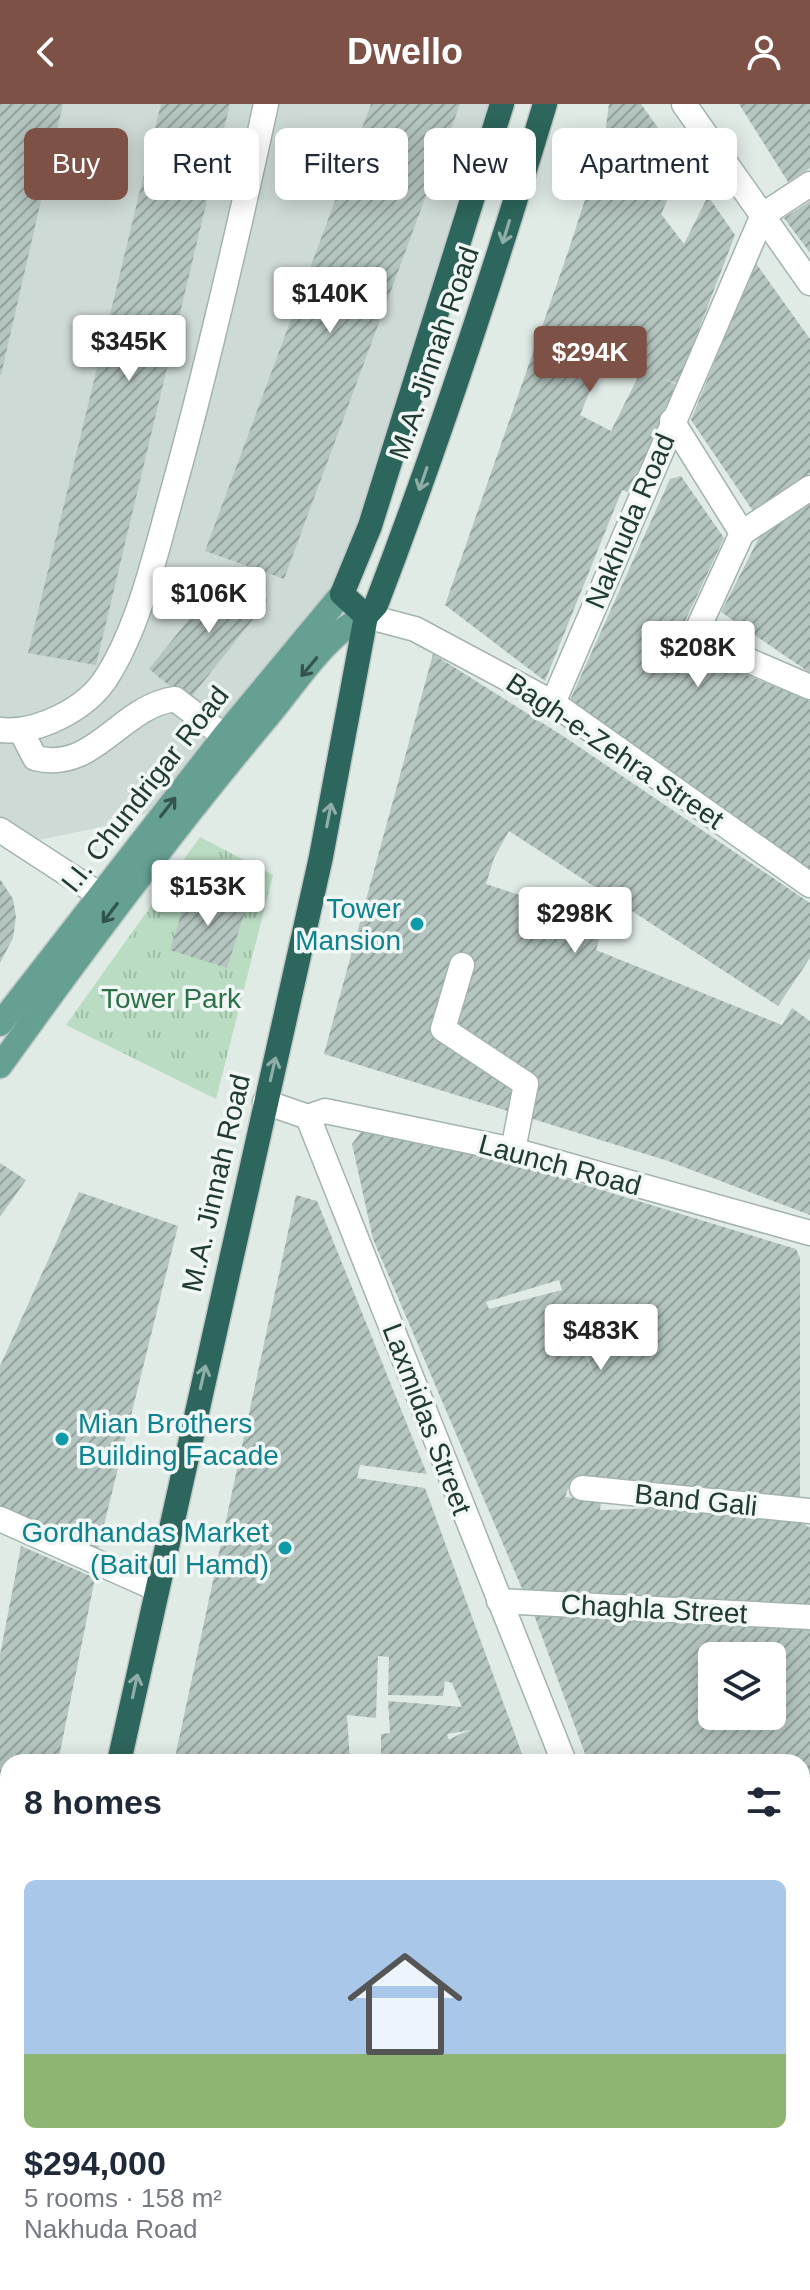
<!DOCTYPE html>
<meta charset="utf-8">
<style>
body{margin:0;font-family:Arial,sans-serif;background:#f2f2f3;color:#1f2937;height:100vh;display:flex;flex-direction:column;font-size:30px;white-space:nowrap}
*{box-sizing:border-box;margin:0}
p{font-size:26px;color:#747a83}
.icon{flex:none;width:44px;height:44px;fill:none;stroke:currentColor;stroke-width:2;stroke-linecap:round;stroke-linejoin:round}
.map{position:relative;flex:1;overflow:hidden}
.panel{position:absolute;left:0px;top:1650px;width:810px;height:536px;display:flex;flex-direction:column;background:#fff;border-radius:24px 24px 0 0;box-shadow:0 4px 20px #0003}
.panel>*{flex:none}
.banner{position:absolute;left:24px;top:24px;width:762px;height:72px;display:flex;gap:16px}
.tools{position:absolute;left:698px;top:1538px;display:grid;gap:16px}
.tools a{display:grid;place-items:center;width:88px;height:88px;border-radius:12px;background:#fff;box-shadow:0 4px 20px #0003;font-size:40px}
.price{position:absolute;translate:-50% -68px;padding:0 18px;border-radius:8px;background:#fff;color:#222;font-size:26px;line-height:52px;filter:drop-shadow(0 2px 4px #0008)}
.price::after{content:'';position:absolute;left:50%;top:48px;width:24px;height:18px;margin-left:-12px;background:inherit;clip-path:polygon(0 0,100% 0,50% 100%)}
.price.on{background:#7d5146;color:#fff}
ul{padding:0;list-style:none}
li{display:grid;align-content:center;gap:16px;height:424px;padding:0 24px}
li+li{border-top:2px solid #e0e1e3}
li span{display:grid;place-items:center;height:248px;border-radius:12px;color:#555}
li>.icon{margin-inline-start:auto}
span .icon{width:144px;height:144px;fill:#fffc;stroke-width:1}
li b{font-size:34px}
h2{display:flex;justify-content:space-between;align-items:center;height:96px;padding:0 24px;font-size:34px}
.pill{padding:0 28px;border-radius:12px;background:#fff;box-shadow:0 4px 20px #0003;font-size:28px;line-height:72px}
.pill.on{background:#7d5146;color:#fff}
header{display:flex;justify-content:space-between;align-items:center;height:104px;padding:0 24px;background:#7d5146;color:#fff;font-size:36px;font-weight:700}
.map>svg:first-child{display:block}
</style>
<header><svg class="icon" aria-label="back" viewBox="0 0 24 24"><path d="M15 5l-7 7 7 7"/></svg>Dwello<svg class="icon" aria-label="person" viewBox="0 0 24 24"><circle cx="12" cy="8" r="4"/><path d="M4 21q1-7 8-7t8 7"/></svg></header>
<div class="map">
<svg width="810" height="2186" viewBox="0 0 810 2186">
<defs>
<pattern id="grass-tufts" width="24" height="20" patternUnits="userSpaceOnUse" patternTransform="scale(2)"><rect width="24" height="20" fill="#b9dcc3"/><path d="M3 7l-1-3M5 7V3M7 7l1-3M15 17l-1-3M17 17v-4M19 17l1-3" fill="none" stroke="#9fbea8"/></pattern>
<pattern id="building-hatch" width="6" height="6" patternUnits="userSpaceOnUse" patternTransform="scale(2)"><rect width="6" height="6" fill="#b5c5bf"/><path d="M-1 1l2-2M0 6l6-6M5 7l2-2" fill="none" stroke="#93a19c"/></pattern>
</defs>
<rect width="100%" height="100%" fill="#e0ebe6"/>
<g fill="#cedad5">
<polygon points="0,0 494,0 339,477 159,703 129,717 20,740 0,724"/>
<polygon points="8,2178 338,2178 334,2186 4,2186"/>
</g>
<polygon fill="url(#grass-tufts)" points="200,733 273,771 216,995 66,921"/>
<g fill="url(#building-hatch)" fill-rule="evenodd">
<polygon points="0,0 63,0 1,271 0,271"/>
<polygon points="161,0 230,0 96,561 28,549"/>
<polygon points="371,0 460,0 284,475 205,447"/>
<path d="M609,0h32l43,60 -23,50 23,30 24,-48 27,39 -57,149 -15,-6 16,8 -46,108 -11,-4 -77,191 -100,-76 124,-356 35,-108zM556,231l87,32 -32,64 -31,-16 24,-58z"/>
<polygon points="739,0 810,0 810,64 788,78"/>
<polygon points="810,97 810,149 784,114"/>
<polygon points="755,158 810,235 810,369 753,407 691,316"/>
<polygon points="681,372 724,434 674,541 810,597 810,769 570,596 670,375"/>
<polygon points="810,397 810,569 721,508 762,428"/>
<polygon points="230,464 268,496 188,597 149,565"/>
<polygon points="433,550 563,632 810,799 810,854 778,902 509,727 494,754 486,780 604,819 596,846 782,921 792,904 810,917 810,1111 668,1057 324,950"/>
<polygon points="0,775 13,795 16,813 13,834 0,859"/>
<polygon points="189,785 247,801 227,864 170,846"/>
<path d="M361,1028l82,13 93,25 260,79 4,9v240l-229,-18 -6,17 36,4 -1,9 60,-2 137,11 13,9v78l-284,-8 -153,-359 -21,-95zM559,1176l3,10 -73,19 -3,-7zM574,1220h1l20,54 -9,-22z"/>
<polygon points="0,1059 26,1076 0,1113"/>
<polygon points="79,1088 178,1122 96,1453 0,1409 0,1262"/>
<path d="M296,1091l21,6 110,273 -67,-9 -3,13 68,10 100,274 -120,-3 1,3h-25v-28l9,-1 -2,-32 74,6 -10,-24 -7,-2 -2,15 -55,-1 1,-38 -11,-1 -2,62 -29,-3 3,47h-176zM471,1626l-13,5 -9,5 -2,-6z"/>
<polygon points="21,1442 95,1474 58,1658 8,1658 8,1829 0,1828 0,1551"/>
<path d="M533,1508l277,11v205l-8,2v-68h-214zM712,1552h60v60h-60z"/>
<polygon points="810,1749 810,2046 802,2062 802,1751"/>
<polygon points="59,2178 101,2178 100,2186 58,2186"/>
<polygon points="109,2178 325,2178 321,2186 107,2186"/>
<polygon points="348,2178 410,2178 429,2186 344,2186"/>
<polygon points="432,2178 470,2178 463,2186 446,2186"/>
<polygon points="492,2178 599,2178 595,2186 485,2186"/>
<polygon points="603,2178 654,2178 652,2186 599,2186"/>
<polygon points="664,2178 731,2178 732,2186 663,2186"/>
</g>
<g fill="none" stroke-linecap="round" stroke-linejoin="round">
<g stroke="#a3b3ad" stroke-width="27">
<g id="minor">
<polyline points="684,0 810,179"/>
<polyline points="672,317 742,429 694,533 810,583"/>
<polyline points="742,429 810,384"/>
<polyline points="366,512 415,525 553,599 810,781"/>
<polyline points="553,599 763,111 810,80"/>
<path d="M0,626c37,4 88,-21 108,-55 33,-53 49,-128 66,-188 35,-127 64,-254 92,-383"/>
<path d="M22,629l13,25c60,15 84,-51 140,-59l49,37"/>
<polyline points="0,726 100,791"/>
<polyline points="462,861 443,925 526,980 513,1046"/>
<polyline points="265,998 308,1013 564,1658"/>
<polyline points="308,1013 325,1007 513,1046 810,1129"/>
<polyline points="582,1384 810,1407"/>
<polyline points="0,1415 155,1484"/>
<polyline points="499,1497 810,1513"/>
<polyline points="0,1866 8,1867"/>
<polyline points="802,2120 810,2104"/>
<polyline points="420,2178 434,2186"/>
<polyline points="334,2186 338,2178"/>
<polyline points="470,2186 478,2178"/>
<polyline points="599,2186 603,2178"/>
<polyline points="768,2186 772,2178"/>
</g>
</g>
<g stroke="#c1c8c6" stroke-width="27">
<g id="major">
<polyline points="0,920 224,632 342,490"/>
<path d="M0,962c86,-120 174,-238 269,-351 28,-33 57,-82 97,-99"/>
</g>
</g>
<g stroke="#c1c8c6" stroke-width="27">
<g id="highway">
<polyline points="366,512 342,490 370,422 502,0"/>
<path d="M119,1658l202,-905 45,-241 10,-11c63,-164 118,-332 169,-501"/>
<polyline points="3,2186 8,2164"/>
</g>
</g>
<use href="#minor" stroke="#fff" stroke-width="24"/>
<use href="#major" stroke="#65a092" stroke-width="24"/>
<use href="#highway" stroke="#2d665c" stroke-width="24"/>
</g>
<defs><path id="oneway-shaft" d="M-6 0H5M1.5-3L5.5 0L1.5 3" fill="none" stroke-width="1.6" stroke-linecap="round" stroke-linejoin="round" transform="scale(2)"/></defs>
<g stroke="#8eaea8">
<use href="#oneway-shaft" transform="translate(506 128) rotate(107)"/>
<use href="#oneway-shaft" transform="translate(423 375) rotate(109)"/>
<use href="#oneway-shaft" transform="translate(329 711) rotate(-79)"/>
<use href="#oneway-shaft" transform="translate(273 965) rotate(-77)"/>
<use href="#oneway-shaft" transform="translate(203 1273) rotate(-77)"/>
<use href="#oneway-shaft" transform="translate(135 1582) rotate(-78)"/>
</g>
<g stroke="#32544c">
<use href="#oneway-shaft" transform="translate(309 563) rotate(130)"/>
<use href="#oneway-shaft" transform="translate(168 703) rotate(-52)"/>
<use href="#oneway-shaft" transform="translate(110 809) rotate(127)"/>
</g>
<g fill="#0f9aa8" stroke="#f0f7f4" stroke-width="3">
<circle cx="417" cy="820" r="8"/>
<circle cx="62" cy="1335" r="8"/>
<circle cx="285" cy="1444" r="8"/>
</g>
<g text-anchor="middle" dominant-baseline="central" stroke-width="7" stroke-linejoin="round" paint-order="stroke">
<g font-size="28" fill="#213b34" stroke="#f0f7f4">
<text transform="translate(434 249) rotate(-71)">M.A. Jinnah Road</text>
<text transform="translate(630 417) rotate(-67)">Nakhuda Road</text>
<text transform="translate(615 647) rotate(34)">Bagh-e-Zehra Street</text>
<text transform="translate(145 685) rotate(-52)">I.I. Chundrigar Road</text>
<text transform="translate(560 1061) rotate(15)">Launch Road</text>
<text transform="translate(216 1079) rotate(-77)">M.A. Jinnah Road</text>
<text transform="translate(427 1315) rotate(69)">Laxmidas Street</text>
<text transform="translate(696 1396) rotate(6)">Band Gali</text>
<text transform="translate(654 1505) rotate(3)">Chaghla Street</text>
</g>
<g font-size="28" fill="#0d838f" stroke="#f0f7f4" text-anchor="end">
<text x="401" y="804">Tower<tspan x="401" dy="32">Mansion</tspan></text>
<text x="78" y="1319" text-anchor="start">Mian Brothers<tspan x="78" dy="32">Building Facade</tspan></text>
<text x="269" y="1428">Gordhandas Market<tspan x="269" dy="32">(Bait ul Hamd)</tspan></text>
</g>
<g font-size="28" fill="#2c7148" stroke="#f0f7f4">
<text x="171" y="894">Tower Park</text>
</g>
</g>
</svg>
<div class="tools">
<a><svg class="icon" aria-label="layers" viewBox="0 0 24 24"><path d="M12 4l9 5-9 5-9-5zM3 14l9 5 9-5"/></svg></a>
</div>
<b class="price" style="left:330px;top:231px">$140K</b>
<b class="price" style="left:129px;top:279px">$345K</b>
<b class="price on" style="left:590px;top:290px">$294K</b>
<b class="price" style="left:209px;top:531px">$106K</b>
<b class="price" style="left:698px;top:585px">$208K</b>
<b class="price" style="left:208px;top:824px">$153K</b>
<b class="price" style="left:575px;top:851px">$298K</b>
<b class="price" style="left:601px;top:1268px">$483K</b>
<div class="banner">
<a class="pill on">Buy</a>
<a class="pill">Rent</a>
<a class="pill">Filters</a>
<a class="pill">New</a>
<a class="pill">Apartment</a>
</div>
<section class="panel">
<h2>8 homes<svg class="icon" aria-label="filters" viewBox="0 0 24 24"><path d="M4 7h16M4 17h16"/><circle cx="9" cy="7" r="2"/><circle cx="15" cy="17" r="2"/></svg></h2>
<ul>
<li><span style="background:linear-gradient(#a9c7e8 70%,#8fb573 0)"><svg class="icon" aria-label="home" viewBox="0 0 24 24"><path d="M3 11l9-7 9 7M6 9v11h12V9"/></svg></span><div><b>$294,000</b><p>5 rooms · 158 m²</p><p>Nakhuda Road</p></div></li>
</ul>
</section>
</div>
